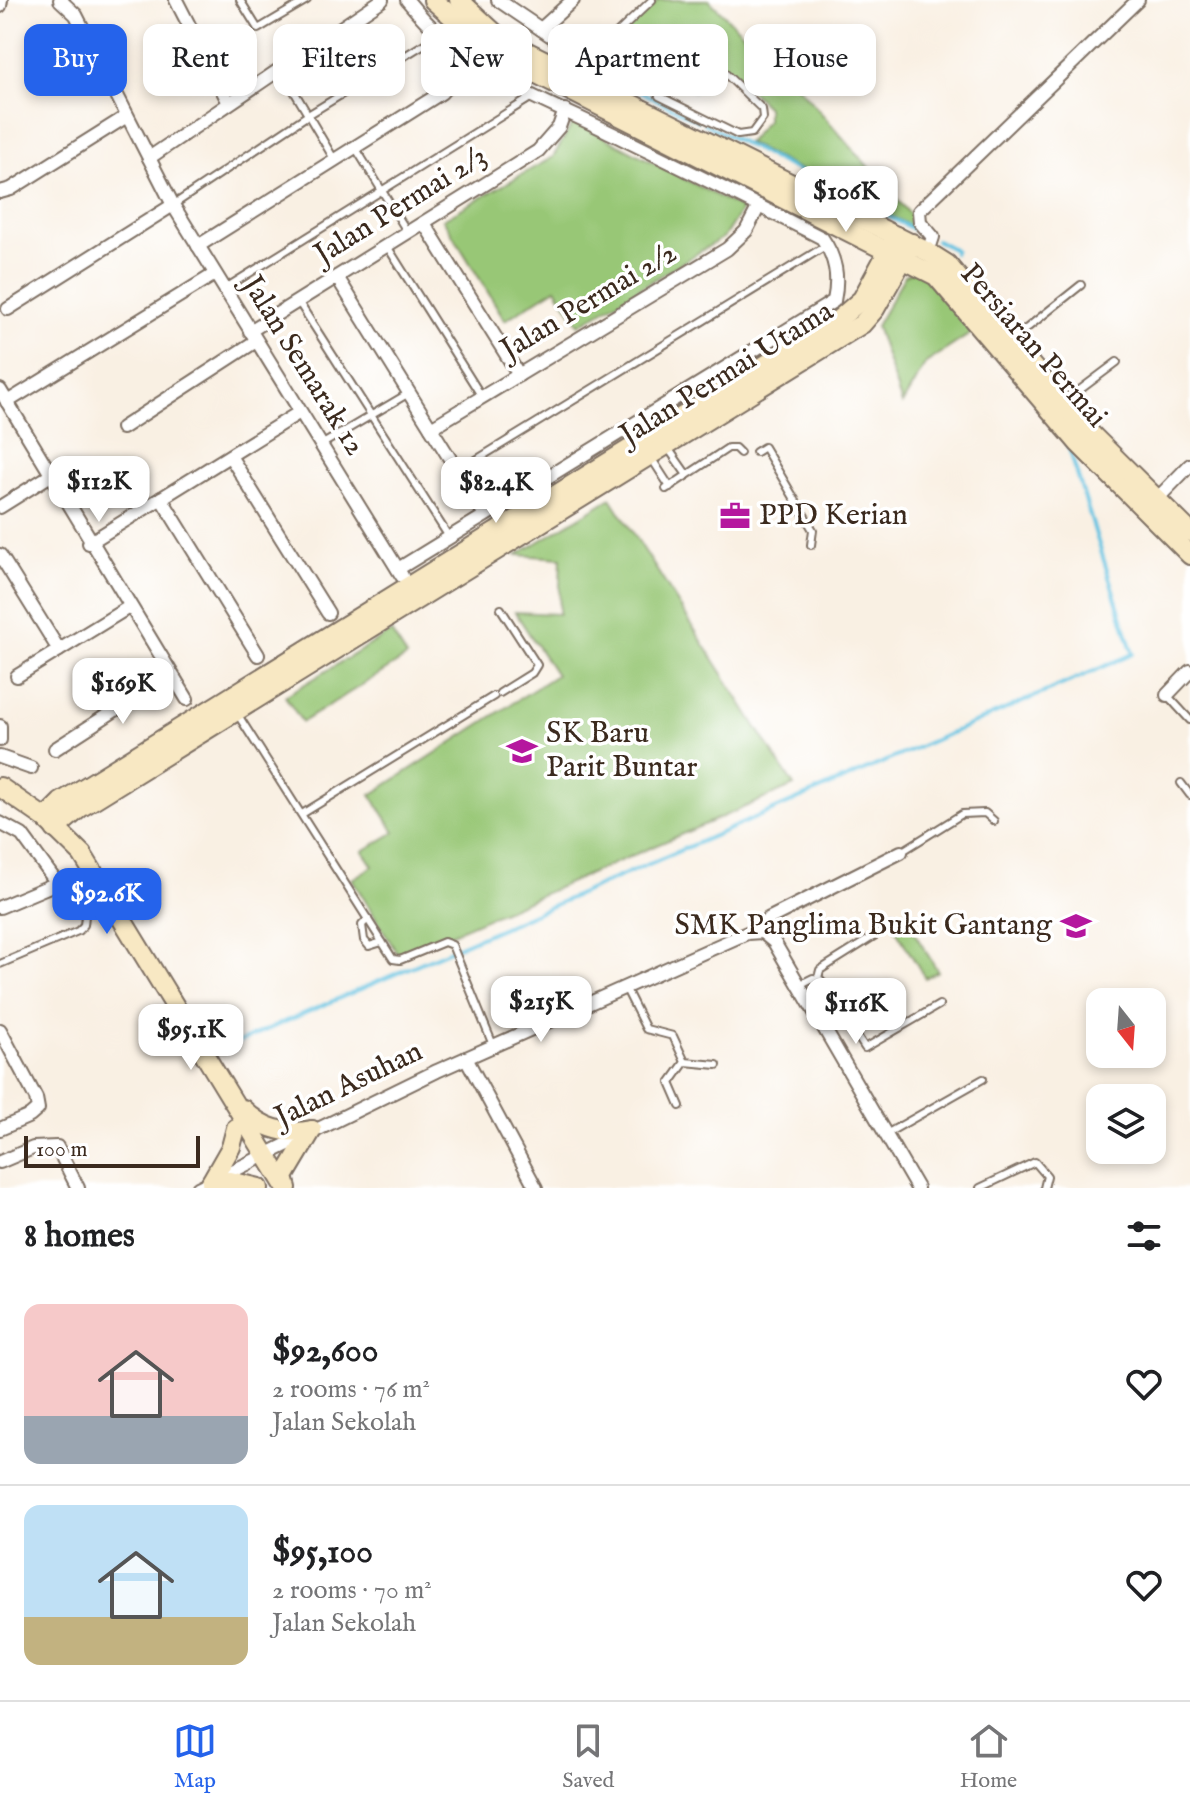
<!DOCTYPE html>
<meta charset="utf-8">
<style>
body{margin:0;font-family:"IM FELL English",serif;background:#f2f2f2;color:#202124;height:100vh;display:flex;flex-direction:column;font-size:30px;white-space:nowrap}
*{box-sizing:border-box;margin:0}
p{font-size:26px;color:#757577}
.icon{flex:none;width:44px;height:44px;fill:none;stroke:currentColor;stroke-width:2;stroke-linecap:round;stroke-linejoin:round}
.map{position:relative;height:1188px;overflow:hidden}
.side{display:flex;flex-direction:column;background:#fff;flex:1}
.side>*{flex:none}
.guide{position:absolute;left:24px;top:24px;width:1142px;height:72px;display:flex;gap:16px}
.needle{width:52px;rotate:163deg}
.fabs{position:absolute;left:1086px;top:988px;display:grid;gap:16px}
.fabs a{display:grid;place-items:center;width:80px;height:80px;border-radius:16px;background:#fff;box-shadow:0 4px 12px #0003;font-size:40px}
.scale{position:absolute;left:24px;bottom:20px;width:176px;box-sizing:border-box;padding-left:8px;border:4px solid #3b2a1e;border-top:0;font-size:22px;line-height:28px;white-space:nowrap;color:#3b2a1e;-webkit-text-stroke:6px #fff;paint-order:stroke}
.price{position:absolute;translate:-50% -68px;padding:0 18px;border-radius:16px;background:#fff;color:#222;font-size:26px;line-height:52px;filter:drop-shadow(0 2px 4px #0008)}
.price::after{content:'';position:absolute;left:50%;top:48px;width:24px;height:18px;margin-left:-12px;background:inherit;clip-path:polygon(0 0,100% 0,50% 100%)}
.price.on{background:#2563eb;color:#fff}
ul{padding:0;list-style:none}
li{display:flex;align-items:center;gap:24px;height:200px;padding:0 24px}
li+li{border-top:2px solid #e0e0e0}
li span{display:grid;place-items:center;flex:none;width:224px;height:160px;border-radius:16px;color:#555}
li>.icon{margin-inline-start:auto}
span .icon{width:96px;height:96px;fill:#fffc;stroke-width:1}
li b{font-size:34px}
h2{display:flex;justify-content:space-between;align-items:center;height:96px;padding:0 24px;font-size:34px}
.tag{padding:0 28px;border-radius:16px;background:#fff;box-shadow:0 4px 12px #0003;font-size:28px;line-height:72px}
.tag.on{background:#2563eb;color:#fff}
.tab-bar{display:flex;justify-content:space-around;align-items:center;height:112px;border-top:2px solid #e0e0e0;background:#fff;font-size:22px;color:#757577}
.tab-bar a{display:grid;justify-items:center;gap:4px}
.tab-bar .on{color:#2563eb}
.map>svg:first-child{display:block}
</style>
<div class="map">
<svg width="1190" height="1188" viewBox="0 0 1190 1188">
<rect width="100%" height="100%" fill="#fff"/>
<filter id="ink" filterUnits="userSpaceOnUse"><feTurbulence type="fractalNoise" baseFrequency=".0125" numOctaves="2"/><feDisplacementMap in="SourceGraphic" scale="16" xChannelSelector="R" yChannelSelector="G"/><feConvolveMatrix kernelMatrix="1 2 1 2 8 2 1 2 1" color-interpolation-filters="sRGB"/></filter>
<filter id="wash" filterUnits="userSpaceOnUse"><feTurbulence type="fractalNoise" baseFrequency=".006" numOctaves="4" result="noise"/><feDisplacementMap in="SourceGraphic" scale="32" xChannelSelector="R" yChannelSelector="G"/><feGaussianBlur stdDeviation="1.8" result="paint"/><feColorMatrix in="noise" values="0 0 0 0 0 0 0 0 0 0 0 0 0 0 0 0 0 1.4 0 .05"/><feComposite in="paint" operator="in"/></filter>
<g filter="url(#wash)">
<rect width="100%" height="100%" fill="#f9f0e3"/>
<g fill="#98c776" stroke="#6a784a" stroke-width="2">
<polygon points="659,0 709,0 801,90 928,235 747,143 767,120 767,107 702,44 690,43 642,90 590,64"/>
<polygon points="574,121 742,209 724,237 579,325 556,288 505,320 443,219 553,157"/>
<polygon points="918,269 973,332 926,363 902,404 876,326 905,275"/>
<polygon points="611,498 794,786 399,956 352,879 373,866 363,851 395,832 371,795 556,675 515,612 559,614 561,558 517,555"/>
<polygon points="391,632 407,657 302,722 285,696"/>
<polygon points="907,921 938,971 925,978 895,928"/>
</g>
<polygon fill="#63c3e1" stroke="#4f7680" stroke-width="2" points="699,59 713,72 694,92 680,79"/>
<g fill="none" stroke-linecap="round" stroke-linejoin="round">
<g stroke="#63c3e1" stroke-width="4">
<polyline points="587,64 698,121"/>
<polyline points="705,124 925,235"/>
<polyline points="936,240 955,250 954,253"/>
<polyline points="220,1050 1133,654 1068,445"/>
</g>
</g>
</g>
<g filter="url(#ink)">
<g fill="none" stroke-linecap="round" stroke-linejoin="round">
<g stroke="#7e6f63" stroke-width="10">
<g id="lane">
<polyline points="240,0 258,29 307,0"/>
<polygon points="694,49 702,51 762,109 763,118 752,133 738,135 659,96 656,87"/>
<polyline points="588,61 652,0"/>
<polyline points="281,69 334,159"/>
<polyline points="355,147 408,233"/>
<polyline points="173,205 308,115 439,35"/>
<polyline points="387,246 482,397"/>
<polyline points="224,289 532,97"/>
<polyline points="298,301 449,537"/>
<polyline points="1012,340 1081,285"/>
<polyline points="1065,401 1117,362"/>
<polyline points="321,445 409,393"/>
<polyline points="668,448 687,475"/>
<polyline points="756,452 764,447 813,530 811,545"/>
<polyline points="650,456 670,487"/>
<polyline points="458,471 827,245"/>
<polyline points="666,489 728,448 735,448 740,453"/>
<polyline points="500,693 532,673 537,665 501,609"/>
<polyline points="1167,695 1190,720"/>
<polyline points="238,715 393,959 400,960 444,942 452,945 493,1045"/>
<polyline points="1181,783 1190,795"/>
<polyline points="302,814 494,696"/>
<polyline points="901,852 962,814 985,813 994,821"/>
<polyline points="368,919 362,925 364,940 369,946 382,942"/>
<polyline points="0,964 78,931 84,925 85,916 57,883"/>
<polyline points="818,978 820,970 890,926"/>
<polyline points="799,985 813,978 821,980 865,1048 939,1005"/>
<polyline points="625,987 646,1029 673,1036 685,1062 670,1083 680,1106"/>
<polyline points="685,1062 717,1065"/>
<polyline points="886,1134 983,1079"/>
<polyline points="980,1188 1035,1162 1047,1176 1044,1188"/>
</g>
</g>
<g stroke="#7e6f63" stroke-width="16">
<g id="street">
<polyline points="60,0 76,15 173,205 402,576"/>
<polyline points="176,0 229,103"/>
<polyline points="498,0 588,61"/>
<polyline points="0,6 1,0"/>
<polyline points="541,29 573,0"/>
<polyline points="149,158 382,0"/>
<polyline points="0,192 11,189 127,116"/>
<polyline points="424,223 519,375"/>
<polyline points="198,246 441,93 469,61"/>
<polyline points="928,252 933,237 920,222 919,211 1138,0"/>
<polyline points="337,277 485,515"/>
<polyline points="8,309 173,205"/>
<polyline points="250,331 538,151 559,127 565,110"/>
<polyline points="0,390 187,699"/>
<polyline points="7,402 215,274"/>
<polyline points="122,428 256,341"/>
<polyline points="431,428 727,249 746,231 759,206"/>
<polyline points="230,456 328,613"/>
<polyline points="161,498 258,655"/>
<polyline points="1157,499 1190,465"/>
<polyline points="0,507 51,475"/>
<polyline points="89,543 300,412"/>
<polyline points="0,555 59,650"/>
<path d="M398,569l436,-268c5,-24 2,-43 -12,-63 -70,-36 -142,-71 -213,-106 -82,-40 -141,-57 -202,-132"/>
<polyline points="17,676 129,607"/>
<polyline points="1167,695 1190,671"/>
<polyline points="0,726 0,740"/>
<polyline points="55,749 171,674"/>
<polyline points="0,757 31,768"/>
<polyline points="0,823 22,835 57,883 0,907"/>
<polyline points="762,932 774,942 917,1188"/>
<polyline points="762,932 768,919 901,852"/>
<polyline points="0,1030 36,1098 38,1109 30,1116 0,1129"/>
<polyline points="466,1058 536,1188"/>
<polyline points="0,1162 33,1148 57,1147 78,1188"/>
<polyline points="198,1188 437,1071 747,933 762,932"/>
</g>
</g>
<g stroke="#7e6f63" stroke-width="22">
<g id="secondary">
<polyline points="433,0 484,45 509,60 936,276 1079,444 1190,555"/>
<polyline points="459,0 497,35 528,52 928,252 947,264 1078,421 1190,532"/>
<polyline points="0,787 45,818 82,854 286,1188"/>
<polyline points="45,818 61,802 839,319 862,299 896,236"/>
<polyline points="55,829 80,808 862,324 875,309 912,243"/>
<path d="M243,1109c20,20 42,26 69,21"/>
<polyline points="211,1182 231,1147 236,1128"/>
<polyline points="211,1182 230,1181 259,1188"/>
<polyline points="287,1188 284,1177 312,1130"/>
</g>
</g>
<use href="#lane" stroke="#fff" stroke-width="6"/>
<use href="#street" stroke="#fff" stroke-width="12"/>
<use href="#secondary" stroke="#f8e8c3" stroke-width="18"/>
</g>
</g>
<defs>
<g id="office-bare" transform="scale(2.4)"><path d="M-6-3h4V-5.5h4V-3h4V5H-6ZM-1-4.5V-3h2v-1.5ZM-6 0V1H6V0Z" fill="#b5179e" stroke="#fff" stroke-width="2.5" paint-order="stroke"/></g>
<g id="school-bare" transform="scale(2.4)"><path d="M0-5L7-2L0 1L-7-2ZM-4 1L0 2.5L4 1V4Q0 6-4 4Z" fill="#b5179e" stroke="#fff" stroke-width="2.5" paint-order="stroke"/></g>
</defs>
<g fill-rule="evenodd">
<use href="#office-bare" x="735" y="516"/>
<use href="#school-bare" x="522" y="751"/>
<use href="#school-bare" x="1076" y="926"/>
</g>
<g text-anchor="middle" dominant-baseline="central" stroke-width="7" stroke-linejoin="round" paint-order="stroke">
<g font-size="30" fill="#3b2a1e" stroke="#fff">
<text transform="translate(401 206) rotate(-32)">Jalan Permai 2/3</text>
<text transform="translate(589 302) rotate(-31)">Jalan Permai 2/2</text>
<text transform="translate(1033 346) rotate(49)">Persiaran Permai</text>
<text transform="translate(303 366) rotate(58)">Jalan Semarak 12</text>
<text transform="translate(727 374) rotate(-32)">Jalan Permai Utama</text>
<text transform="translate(349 1085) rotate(-26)">Jalan Asuhan</text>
</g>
<g font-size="30" fill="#3b2a1e" stroke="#fff" text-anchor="start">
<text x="759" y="516">PPD Kerian</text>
<text x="546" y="734">SK Baru<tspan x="546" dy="34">Parit Buntar</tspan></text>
<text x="1052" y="926" text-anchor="end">SMK Panglima Bukit Gantang</text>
</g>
</g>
</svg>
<div class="fabs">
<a><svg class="needle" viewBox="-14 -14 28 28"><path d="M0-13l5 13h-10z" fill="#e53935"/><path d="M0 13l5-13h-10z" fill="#757577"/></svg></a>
<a><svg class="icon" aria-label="layers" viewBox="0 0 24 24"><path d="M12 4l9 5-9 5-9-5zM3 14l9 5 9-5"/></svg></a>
</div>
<div class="scale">100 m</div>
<b class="price" style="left:846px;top:234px">$106K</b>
<b class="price" style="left:99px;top:524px">$112K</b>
<b class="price" style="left:496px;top:525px">$82.4K</b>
<b class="price" style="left:123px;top:726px">$169K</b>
<b class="price on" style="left:107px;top:936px">$92.6K</b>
<b class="price" style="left:541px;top:1044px">$215K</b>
<b class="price" style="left:856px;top:1046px">$116K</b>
<b class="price" style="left:191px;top:1072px">$95.1K</b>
<div class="guide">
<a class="tag on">Buy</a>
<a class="tag">Rent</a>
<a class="tag">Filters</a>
<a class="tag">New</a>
<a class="tag">Apartment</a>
<a class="tag">House</a>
</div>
</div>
<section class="side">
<h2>8 homes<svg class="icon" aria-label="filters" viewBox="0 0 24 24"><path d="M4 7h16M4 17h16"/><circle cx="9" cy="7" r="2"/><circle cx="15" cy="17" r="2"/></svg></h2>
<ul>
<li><span style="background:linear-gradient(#f6c9c9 70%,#9aa5b1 0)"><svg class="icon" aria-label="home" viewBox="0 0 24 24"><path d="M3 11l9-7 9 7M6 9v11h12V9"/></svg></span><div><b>$92,600</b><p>2 rooms · 76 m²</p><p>Jalan Sekolah</p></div><svg class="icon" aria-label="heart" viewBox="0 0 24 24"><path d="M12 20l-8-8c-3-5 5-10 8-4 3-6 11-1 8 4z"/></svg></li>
<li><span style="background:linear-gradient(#bfe0f5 70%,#c2b280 0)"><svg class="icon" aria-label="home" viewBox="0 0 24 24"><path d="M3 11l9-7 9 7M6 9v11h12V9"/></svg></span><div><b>$95,100</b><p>2 rooms · 70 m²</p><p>Jalan Sekolah</p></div><svg class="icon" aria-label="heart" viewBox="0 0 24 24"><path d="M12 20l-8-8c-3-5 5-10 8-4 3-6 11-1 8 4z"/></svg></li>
</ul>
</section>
<nav class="tab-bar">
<a class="on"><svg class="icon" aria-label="map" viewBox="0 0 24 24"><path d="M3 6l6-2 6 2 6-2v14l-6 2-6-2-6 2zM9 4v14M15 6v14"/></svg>Map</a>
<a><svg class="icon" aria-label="saved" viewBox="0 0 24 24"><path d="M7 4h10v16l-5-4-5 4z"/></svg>Saved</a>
<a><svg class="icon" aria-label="home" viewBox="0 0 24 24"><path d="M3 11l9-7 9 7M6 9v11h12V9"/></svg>Home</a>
</nav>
